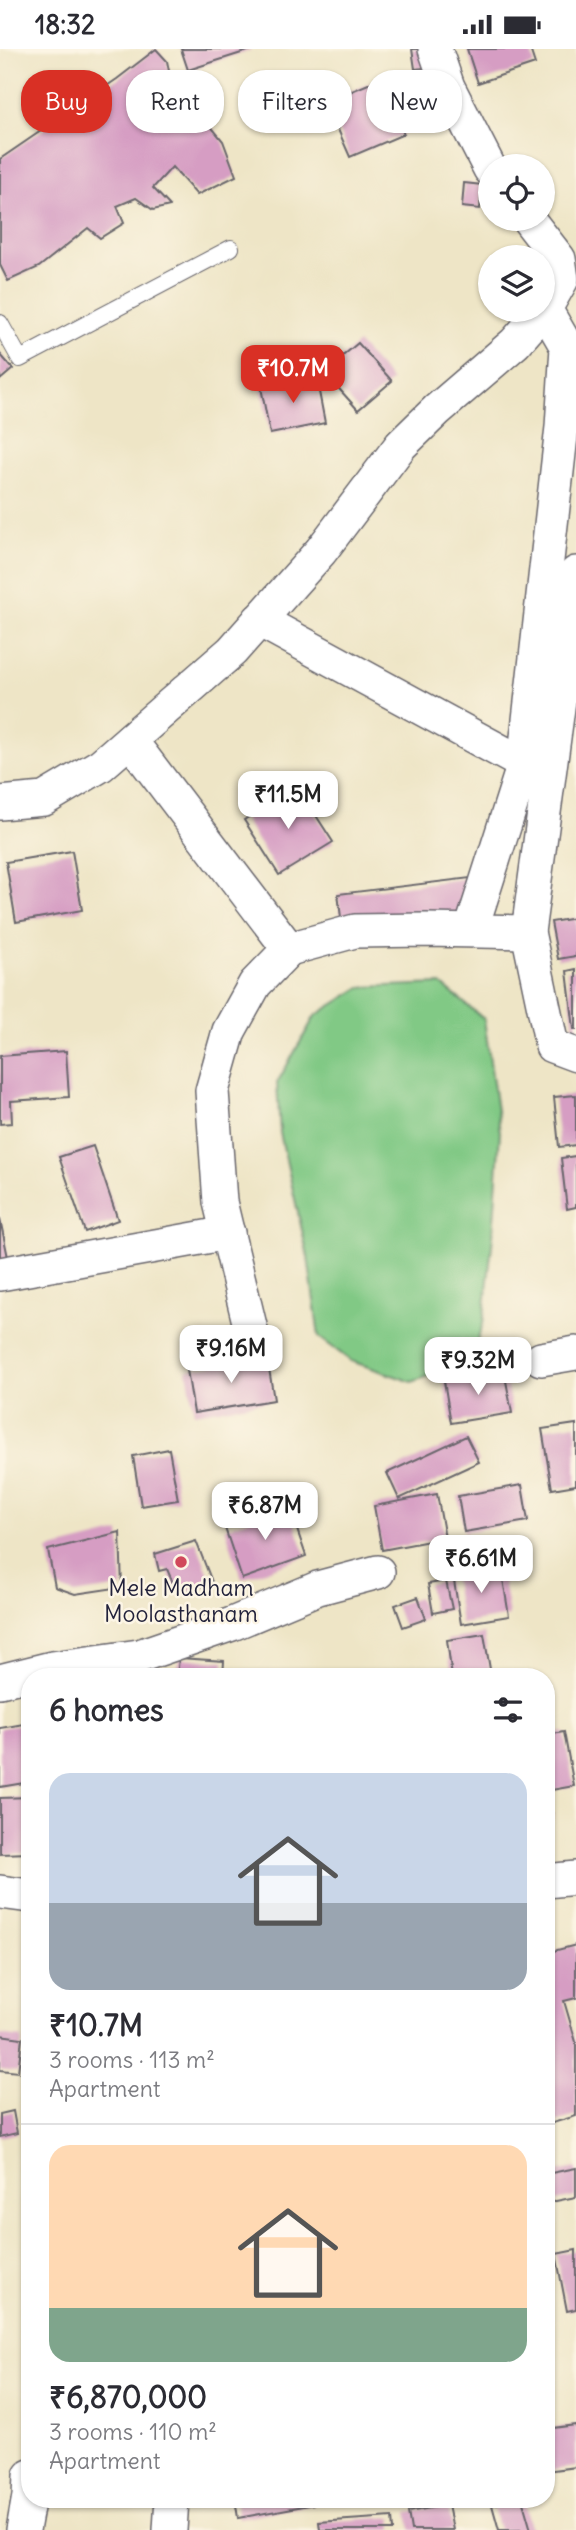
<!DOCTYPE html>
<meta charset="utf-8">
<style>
body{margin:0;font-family:Delius,sans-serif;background:#f2f2f3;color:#2b2b33;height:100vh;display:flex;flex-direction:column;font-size:26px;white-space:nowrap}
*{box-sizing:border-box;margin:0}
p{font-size:23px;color:#7c7c81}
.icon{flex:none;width:38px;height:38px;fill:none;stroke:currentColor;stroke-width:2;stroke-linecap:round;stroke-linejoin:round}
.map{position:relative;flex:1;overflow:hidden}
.details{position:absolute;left:21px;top:1619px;width:534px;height:840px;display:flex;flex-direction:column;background:#fff;border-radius:28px;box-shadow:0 2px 5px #0004}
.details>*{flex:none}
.guide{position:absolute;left:21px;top:21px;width:536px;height:63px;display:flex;gap:14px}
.fabs{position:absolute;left:478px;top:105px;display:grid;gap:14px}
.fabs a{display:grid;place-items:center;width:77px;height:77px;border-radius:50%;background:#fff;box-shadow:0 2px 5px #0004;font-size:35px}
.price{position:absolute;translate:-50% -60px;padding:0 16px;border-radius:14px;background:#fff;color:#222;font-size:23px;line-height:46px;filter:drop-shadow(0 2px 4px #0008)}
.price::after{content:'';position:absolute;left:50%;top:42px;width:21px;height:16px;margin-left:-10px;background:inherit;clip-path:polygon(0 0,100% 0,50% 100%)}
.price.active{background:#d93025;color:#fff}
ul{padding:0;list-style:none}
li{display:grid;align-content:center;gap:14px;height:371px;padding:0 28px}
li+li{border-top:2px solid #e1e1e2}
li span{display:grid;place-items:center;height:217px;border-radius:21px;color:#555}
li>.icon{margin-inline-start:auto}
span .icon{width:126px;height:126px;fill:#fffc;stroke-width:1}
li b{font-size:30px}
h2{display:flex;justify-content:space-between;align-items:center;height:84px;padding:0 28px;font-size:30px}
.tag{padding:0 24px;border-radius:28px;background:#fff;box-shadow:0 2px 5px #0004;font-size:24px;line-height:63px}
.tag.active{background:#d93025;color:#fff}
.status{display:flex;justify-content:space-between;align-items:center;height:49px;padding:0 35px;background:#fff;direction:ltr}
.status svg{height:19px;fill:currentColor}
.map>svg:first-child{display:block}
</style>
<div class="status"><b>18:32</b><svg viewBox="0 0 49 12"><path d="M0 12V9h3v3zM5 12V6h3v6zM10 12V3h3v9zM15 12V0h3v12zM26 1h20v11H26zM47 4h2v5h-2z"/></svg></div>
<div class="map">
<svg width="576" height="2481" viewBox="0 0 576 2481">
<rect width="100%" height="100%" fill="#fcf5e5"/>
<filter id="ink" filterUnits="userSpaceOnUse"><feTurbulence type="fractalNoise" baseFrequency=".0143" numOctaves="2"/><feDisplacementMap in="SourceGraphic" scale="14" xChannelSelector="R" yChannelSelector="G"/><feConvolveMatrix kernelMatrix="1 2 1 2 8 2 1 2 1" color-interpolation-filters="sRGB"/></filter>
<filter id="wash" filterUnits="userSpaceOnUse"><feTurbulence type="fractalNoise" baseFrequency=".00686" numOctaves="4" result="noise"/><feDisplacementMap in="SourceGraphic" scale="28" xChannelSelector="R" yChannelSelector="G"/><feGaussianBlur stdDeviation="1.57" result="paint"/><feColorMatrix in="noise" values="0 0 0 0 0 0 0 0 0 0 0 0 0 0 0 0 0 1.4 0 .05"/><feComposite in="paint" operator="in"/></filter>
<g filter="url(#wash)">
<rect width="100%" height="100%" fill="#eee5c6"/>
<polygon fill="#81c985" stroke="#527660" stroke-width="2" points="441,935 484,970 500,1083 493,1187 483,1275 469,1313 412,1333 351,1312 319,1288 308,1208 280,1084 277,1034 315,967 361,938"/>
<g id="blocks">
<g fill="#d69dc3">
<polygon points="156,0 167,12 172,37 171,57 183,51 200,64 223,92 236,127 197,146 172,118 153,139 170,157 153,161 136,149 117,157 124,174 100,189 88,179 39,218 8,232 0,216 0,110 117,30"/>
<polygon points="181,0 251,0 251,1 188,21"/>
<polygon points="412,0 432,0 434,18 415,20"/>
<polygon points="467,0 530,0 535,15 478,34"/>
<polygon points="380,30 404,85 350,108 326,53"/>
<polygon points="464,134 482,136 480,160 462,158"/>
<polygon points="358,294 392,332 358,361 324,323"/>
<polygon points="0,305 13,320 0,331"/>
<polygon points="316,327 325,374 270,385 261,338"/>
<polygon points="297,737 333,793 279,826 244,771"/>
<polygon points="72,802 82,861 16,873 6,813"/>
<polygon points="470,829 474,868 343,884 338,845"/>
<polygon points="576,869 576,907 558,910 551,873"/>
<polygon points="576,920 576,980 574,980 567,922"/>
<polygon points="66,1002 69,1048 11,1052 12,1074 0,1075 0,1007"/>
<polygon points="576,1046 576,1096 559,1098 554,1048"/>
<polygon points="93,1097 118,1171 85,1183 59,1108"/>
<polygon points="576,1107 576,1158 567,1160 561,1109"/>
<polygon points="0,1170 10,1218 0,1220"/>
<polygon points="267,1307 274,1351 194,1364 187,1321"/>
<polygon points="504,1321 512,1364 451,1374 444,1332"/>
<polygon points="576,1375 576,1436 552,1440 542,1380"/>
<polygon points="466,1387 479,1413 399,1450 387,1424"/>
<polygon points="169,1400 178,1451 141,1457 133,1407"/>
<polygon points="522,1436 528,1472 464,1483 458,1447"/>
<polygon points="437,1445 445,1489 382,1501 374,1457"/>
<polygon points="289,1457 306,1507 242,1530 225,1479"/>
<polygon points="120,1483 122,1538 75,1545 55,1538 48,1501"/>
<polygon points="196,1492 212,1533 178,1546 167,1520 159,1522 155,1505"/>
<polygon points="501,1518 509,1567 461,1575 453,1526"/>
<polygon points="446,1532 452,1560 433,1564 428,1535"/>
<polygon points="418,1548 426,1570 403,1578 395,1556"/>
<polygon points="484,1585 491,1626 452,1628 447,1591"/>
<polygon points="179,1609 224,1612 223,1628 177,1628"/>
<polygon points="30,1674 30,1733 0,1738 0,1679"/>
<polygon points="564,1683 574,1737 546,1742 546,1686"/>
<polygon points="30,1748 30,1804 0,1805 0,1749"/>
<polygon points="546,1748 550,1748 553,1770 546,1771"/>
<polygon points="576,1896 576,1949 564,1952 576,1993 576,2067 546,2076 546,1904"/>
<polygon points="0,1986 22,1989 18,2023 0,2021"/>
<polygon points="13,2062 17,2084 0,2088 0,2065"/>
<polygon points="576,2119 576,2148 546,2154 546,2125"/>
<polygon points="576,2201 576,2260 567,2262 556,2205"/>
<polygon points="576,2376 576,2418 546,2422 546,2380"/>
<polygon points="235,2450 314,2450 315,2455 238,2469"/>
<polygon points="515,2450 522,2450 531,2481 499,2481 492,2456"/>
<polygon points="448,2456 453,2481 411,2481 408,2463"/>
<polygon points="392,2468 393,2481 320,2481 319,2473"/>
</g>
</g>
</g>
<g filter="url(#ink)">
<use href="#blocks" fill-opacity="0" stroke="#69666c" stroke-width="2"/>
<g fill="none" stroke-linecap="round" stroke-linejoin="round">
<g stroke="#69666c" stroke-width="18">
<polyline id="lane" points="0,274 20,310 231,199"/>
</g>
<g stroke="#69666c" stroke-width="36">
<g id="street">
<polyline points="435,0 448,38 490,120"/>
<polyline points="576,524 528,883 552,997 576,1006"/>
<polyline points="259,571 524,715"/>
<polyline points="130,691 289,900 355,882 426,881 528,883"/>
<polyline points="0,754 44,750 101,716 232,602 321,502 401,396 437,361 515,294 545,260 562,230 559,210 528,170"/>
<polyline points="471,881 524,715 562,378 567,298 545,260"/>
<polyline points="0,1225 228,1184"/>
<polyline points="256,1302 220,1153 212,1042 229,982 255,935 289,900"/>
<polyline points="541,1310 576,1304"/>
<polyline points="0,1632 52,1619 139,1607 232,1575 318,1539 378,1523"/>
<polyline points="546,1832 576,1829"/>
<polyline points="0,1843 30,1847"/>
<polyline points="23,2481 29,2447 30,2427"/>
<polyline points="170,2481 172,2450"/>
</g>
</g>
<use href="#lane" stroke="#fff" stroke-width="16"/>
<use href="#street" stroke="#fff" stroke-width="33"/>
</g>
</g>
<circle fill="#d1495b" stroke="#fcf5e5" stroke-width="2.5" cx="181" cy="1513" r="7"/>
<g text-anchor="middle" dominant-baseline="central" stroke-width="5" stroke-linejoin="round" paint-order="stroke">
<g font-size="23" fill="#22223b" stroke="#fcf5e5">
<text x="181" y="1538">Mele Madham<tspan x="181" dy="26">Moolasthanam</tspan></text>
</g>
</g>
</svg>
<div class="fabs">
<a><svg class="icon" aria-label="locate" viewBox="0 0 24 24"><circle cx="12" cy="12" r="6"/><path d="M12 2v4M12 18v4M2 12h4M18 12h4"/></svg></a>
<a><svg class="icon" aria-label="layers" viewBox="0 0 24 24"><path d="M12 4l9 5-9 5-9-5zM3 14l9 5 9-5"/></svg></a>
</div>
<b class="price active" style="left:293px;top:356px">₹10.7M</b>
<b class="price" style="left:288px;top:782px">₹11.5M</b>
<b class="price" style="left:231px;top:1336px">₹9.16M</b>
<b class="price" style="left:478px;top:1348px">₹9.32M</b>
<b class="price" style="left:265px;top:1493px">₹6.87M</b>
<b class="price" style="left:481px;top:1546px">₹6.61M</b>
<div class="guide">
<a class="tag active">Buy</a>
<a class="tag">Rent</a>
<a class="tag">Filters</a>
<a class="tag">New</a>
</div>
<section class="details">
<h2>6 homes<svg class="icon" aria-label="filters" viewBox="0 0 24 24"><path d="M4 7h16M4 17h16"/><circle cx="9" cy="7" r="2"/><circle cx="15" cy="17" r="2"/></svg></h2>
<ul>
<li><span style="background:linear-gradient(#c9d6e8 60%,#9aa5b1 0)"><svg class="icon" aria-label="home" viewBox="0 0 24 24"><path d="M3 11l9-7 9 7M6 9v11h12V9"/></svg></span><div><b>₹10.7M</b><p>3 rooms · 113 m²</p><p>Apartment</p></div></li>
<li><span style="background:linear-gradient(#ffd9b3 75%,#7fa58c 0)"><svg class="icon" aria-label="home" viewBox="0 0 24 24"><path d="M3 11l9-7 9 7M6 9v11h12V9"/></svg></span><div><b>₹6,870,000</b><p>3 rooms · 110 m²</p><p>Apartment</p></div></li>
</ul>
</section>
</div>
